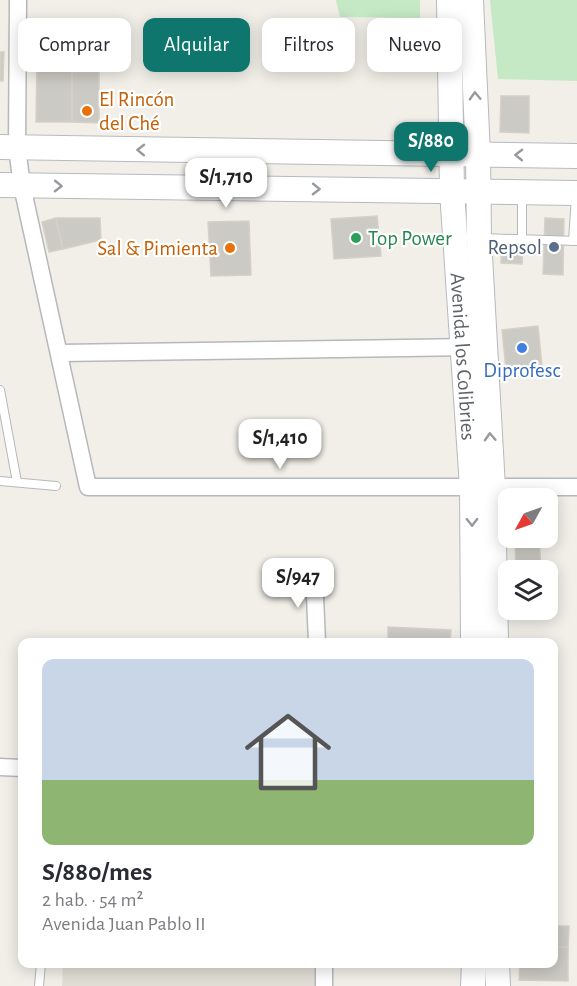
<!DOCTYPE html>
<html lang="es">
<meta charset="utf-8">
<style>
body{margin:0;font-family:"Alegreya Sans",sans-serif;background:#f2f2f3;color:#2b2b33;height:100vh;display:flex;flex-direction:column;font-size:22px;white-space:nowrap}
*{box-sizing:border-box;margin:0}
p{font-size:20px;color:#7c7c81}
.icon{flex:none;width:33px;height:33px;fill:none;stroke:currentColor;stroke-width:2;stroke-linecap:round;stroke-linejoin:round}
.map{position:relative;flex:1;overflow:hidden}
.side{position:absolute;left:18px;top:638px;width:540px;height:330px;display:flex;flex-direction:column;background:#fff;border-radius:12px;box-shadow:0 3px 15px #0003}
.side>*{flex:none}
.hud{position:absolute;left:18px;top:18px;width:542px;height:54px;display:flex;gap:12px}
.needle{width:39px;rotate:230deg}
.buttons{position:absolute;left:498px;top:488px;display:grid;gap:12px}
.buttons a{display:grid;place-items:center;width:60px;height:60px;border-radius:12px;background:#fff;box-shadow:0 3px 15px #0003;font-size:30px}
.price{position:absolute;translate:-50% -51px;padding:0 14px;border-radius:12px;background:#fff;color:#222;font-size:20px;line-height:39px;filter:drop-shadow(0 2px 3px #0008)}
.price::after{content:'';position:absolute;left:50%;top:36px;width:18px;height:14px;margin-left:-9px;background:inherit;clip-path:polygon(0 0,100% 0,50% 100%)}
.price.active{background:#0f766e;color:#fff}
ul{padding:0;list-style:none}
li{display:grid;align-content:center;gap:12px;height:318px;padding:0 24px}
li+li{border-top:2px solid #e1e1e2}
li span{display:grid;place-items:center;height:186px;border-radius:12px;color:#555}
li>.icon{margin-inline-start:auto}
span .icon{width:108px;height:108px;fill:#fffc;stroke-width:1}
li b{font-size:26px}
.pill{padding:0 21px;border-radius:12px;background:#fff;box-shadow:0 3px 15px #0003;font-size:21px;line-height:54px}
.pill.active{background:#0f766e;color:#fff}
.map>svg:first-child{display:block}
</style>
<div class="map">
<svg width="577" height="986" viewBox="0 0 577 986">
<rect width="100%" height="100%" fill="#f1efe8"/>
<polygon fill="#e1ded6" points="63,963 316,963 316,986 62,986"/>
<g fill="#c5e8c5">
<polygon points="336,0 420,0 420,18 340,17"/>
<polygon points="490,0 577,0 577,81 498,79"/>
</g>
<g fill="#cccac5" stroke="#d6d1c6" stroke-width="1.5">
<polygon points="0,52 4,52 3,81 0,81"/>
<polygon points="37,62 72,63 72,122 36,122"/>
<polygon points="72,72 99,72 99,123 72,122"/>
<polygon points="501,96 529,96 529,133 500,132"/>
<polygon points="377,216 381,256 334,259 331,219"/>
<polygon points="56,218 63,249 49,252 42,222"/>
<polygon points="56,218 100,218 101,240 63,249"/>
<polygon points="545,218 564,219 563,275 543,274"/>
<polygon points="249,221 251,275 211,276 208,222"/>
<polygon points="502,241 523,243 522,264 501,263"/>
<polygon points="538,326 542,366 506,370 502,330"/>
<polygon points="515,537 539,537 541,570 516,570"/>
<polygon points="388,627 451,630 450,642 388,642"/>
<polygon points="554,926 569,926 568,947 554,947"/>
<polygon points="554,947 568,947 568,981 519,980 520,963 554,963"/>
</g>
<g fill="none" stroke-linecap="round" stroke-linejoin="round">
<g stroke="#b5b8bc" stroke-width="10">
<g id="lane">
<polyline points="482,238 577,241"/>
<polyline points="522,239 522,196"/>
<polyline points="573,241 576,196"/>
<polyline points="0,390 17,482"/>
<polyline points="0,481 56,486"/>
<polyline points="39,986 41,963"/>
</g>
</g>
<g stroke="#b5b8bc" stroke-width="19">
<g id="street">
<polyline points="18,0 17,148 22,186 88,487 577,487"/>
<polyline points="59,353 472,347"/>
<polyline points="314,574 317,642"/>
<polyline points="0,767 22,768"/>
<polyline points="324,963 324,986"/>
</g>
</g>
<g stroke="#b6babf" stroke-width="26">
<g id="secondary">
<path id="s1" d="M449,0l3,191 20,296 1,155"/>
<polyline points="471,0 478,155 479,238 493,488 496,642"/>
<polyline points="0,147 577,156"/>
<polyline points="0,185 577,193"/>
<polyline points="497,963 498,986"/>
<polyline points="473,986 474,963"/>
</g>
</g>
<use href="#lane" stroke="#fff" stroke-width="8"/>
<use href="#street" stroke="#fff" stroke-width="16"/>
<use href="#secondary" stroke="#fff" stroke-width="24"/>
</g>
<defs><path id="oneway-chevron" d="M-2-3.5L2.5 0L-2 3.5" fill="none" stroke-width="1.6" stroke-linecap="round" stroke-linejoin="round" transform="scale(1.5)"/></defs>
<g stroke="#979a9d">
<use href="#oneway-chevron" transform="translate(475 96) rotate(-92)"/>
<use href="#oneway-chevron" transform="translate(141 150) rotate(-179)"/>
<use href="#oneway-chevron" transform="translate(519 155) rotate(-179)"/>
<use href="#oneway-chevron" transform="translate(58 186) rotate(1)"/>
<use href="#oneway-chevron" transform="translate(316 189) rotate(1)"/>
<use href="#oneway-chevron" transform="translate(490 437) rotate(-93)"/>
<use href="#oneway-chevron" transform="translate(472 522) rotate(89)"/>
</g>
<g fill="#e8710a" stroke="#fff" stroke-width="2">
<circle cx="87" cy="111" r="6"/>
<circle cx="230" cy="248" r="6"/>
</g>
<circle fill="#2e9e5b" stroke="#fff" stroke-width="2" cx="356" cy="238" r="6"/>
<circle fill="#5c6f8a" stroke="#fff" stroke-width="2" cx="554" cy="247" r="6"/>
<circle fill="#3f7fe0" stroke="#fff" stroke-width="2" cx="522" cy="348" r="6"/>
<g text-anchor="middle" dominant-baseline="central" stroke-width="4.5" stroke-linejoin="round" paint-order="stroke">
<g font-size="21" fill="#c56008" stroke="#fff" text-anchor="start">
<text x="99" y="99">El Rincón<tspan x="99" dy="24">del Ché</tspan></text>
<text x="218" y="248" text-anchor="end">Sal &amp; Pimienta</text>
</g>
<g font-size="21" fill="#27864d" stroke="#fff" text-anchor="start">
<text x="368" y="238">Top Power</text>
</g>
<g font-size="21" fill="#4e5e75" stroke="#fff" text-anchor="end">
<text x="542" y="247">Repsol</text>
</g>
<g font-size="21" fill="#5f6368" stroke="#fff">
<text stroke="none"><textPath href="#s1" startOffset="357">Avenida los Colibries</textPath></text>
</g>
<g font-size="21" fill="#366cbe" stroke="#fff">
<text x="522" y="370">Diprofesc</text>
</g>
</g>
</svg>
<div class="buttons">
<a><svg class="needle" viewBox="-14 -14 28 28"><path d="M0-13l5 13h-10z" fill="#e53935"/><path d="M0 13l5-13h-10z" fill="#7c7c81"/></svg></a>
<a><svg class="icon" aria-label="layers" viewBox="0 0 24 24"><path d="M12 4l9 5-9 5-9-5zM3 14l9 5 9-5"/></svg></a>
</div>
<b class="price active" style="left:431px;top:173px">S/880</b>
<b class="price" style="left:226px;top:209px">S/1,710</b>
<b class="price" style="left:280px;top:470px">S/1,410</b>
<b class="price" style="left:298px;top:609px">S/947</b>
<div class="hud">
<a class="pill">Comprar</a>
<a class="pill active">Alquilar</a>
<a class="pill">Filtros</a>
<a class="pill">Nuevo</a>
</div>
<section class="side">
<ul>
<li><span style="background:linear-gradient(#c9d6e8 65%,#8fb573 0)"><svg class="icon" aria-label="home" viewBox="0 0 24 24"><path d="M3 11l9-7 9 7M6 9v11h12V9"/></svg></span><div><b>S/880/mes</b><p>2 hab. · 54 m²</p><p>Avenida Juan Pablo II</p></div></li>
</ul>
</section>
</div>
